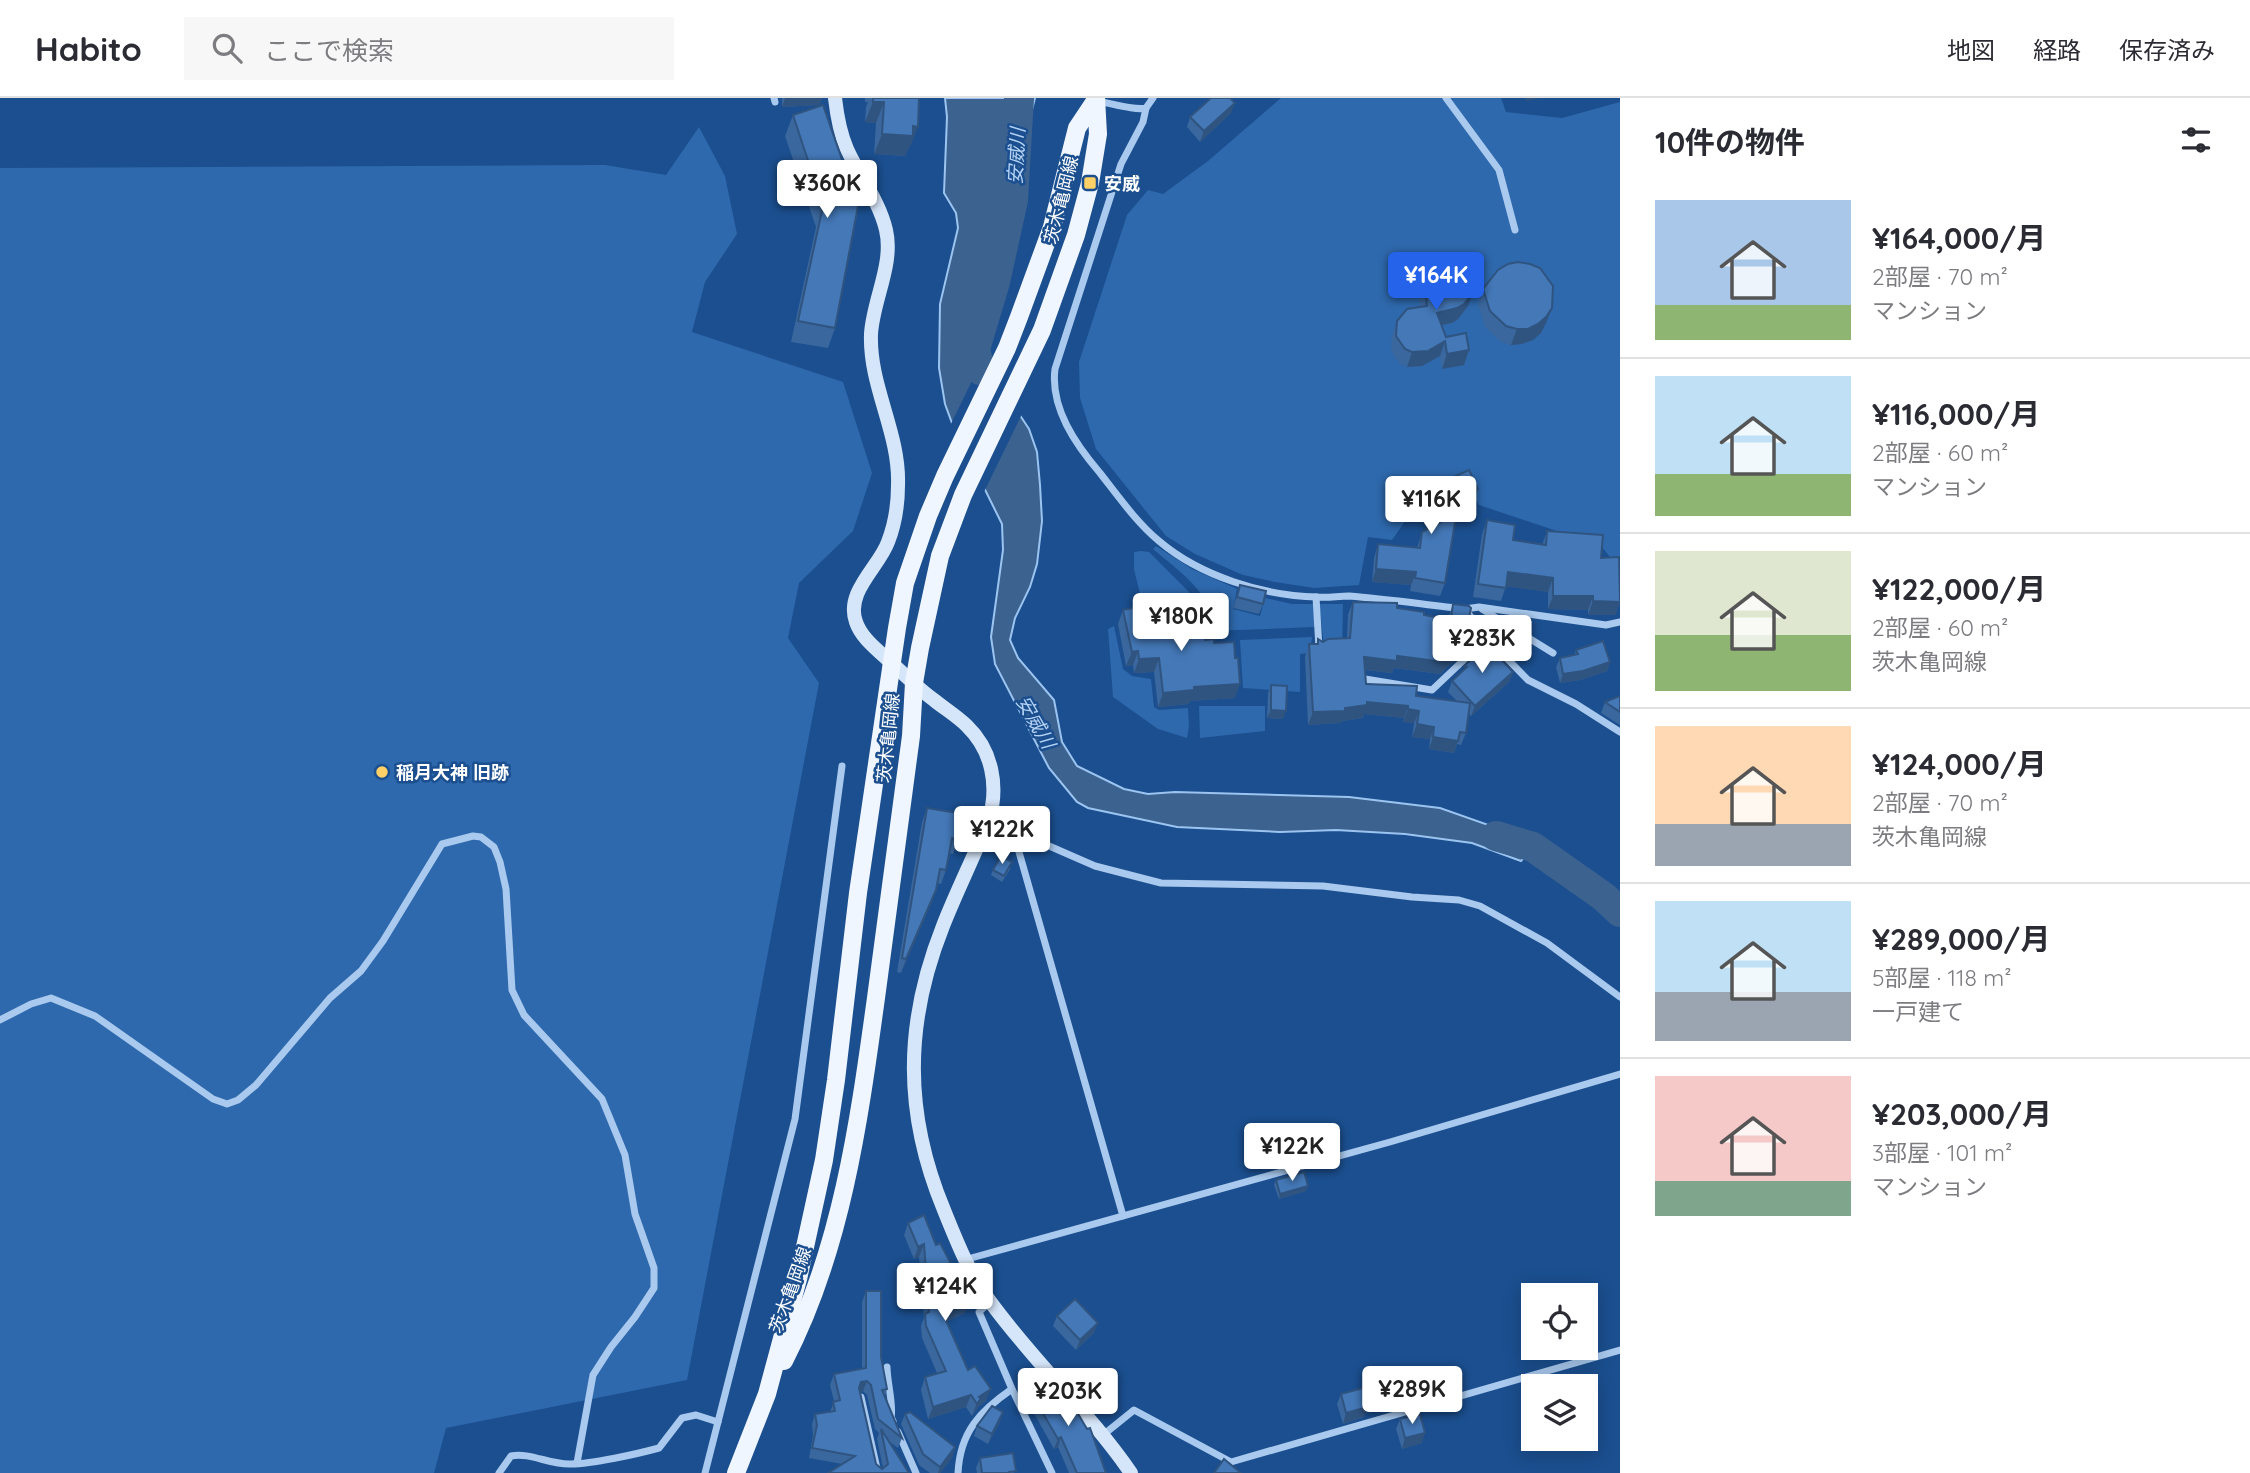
<!DOCTYPE html>
<html lang="ja">
<meta charset="utf-8">
<style>
body{margin:0;font-family:Quicksand,"Noto Sans JP",sans-serif;background:#f7f7f7;color:#2b2b33;height:100vh;display:flex;flex-direction:column;font-size:26px;white-space:nowrap}
*{box-sizing:border-box;margin:0}
p{font-size:23px;color:#7c7c81}
.icon{flex:none;width:38px;height:38px;fill:none;stroke:currentColor;stroke-width:2;stroke-linecap:round;stroke-linejoin:round}
.map{position:relative;flex:1;overflow:hidden}
.sheet{display:flex;flex-direction:column;background:#fff;width:630px}
.sheet>*{flex:none}
.controls{position:absolute;left:1521px;top:1185px;display:grid;gap:14px}
.controls a{display:grid;place-items:center;width:77px;height:77px;border-radius:0px;background:#fff;box-shadow:0 4px 18px #0003;font-size:35px}
.price{position:absolute;translate:-50% -60px;padding:0 16px;border-radius:7px;background:#fff;color:#222;font-size:23px;line-height:46px;filter:drop-shadow(0 2px 4px #0008)}
.price::after{content:'';position:absolute;left:50%;top:42px;width:21px;height:16px;margin-left:-10px;background:inherit;clip-path:polygon(0 0,100% 0,50% 100%)}
.price.selected{background:#2563eb;color:#fff}
ul{padding:0;list-style:none}
li{display:flex;align-items:center;gap:21px;height:175px;padding:0 35px}
li+li{border-top:2px solid #e1e1e2}
li span{display:grid;place-items:center;flex:none;width:196px;height:140px;border-radius:0px;color:#555}
li>.icon{margin-inline-start:auto}
span .icon{width:84px;height:84px;fill:#fffc;stroke-width:1}
li b{font-size:30px}
h2{display:flex;justify-content:space-between;align-items:center;height:84px;padding:0 35px;font-size:30px}
header{display:flex;align-items:center;gap:42px;box-sizing:border-box;height:98px;padding:0 35px;background:#fff;border-bottom:2px solid #e1e1e2}
header strong{font-size:33px}
nav{display:flex;gap:38px;margin-inline-start:auto;font-size:24px}
.search{width:490px;height:63px;background:#f7f7f7;display:flex;align-items:center;gap:18px;box-sizing:border-box;padding:0 24px;border-radius:0px;color:#7c7c81;font-size:26px}
main{display:flex;flex:1;min-height:0}
.map>svg:first-child{display:block}
</style>
<header>
<strong>Habito</strong>
<div class="search"><svg class="icon" aria-label="search" viewBox="0 0 24 24"><circle cx="10" cy="10" r="6"/><path d="M15 15l6 6"/></svg>ここで検索</div>
<nav><a>地図</a><a>経路</a><a>保存済み</a></nav>
</header>
<main>
<div class="map">
<svg width="1620" height="1375" viewBox="0 0 1620 1375">
<rect width="100%" height="100%" fill="#1b4f8f"/>
<g fill="#2e69ad">
<polygon points="1281,0 1501,0 1506,14 1562,20 1620,4 1620,471 1601,448 1479,407 1464,382 1422,399 1392,442 1368,439 1359,487 1314,490 1275,484 1243,477 1195,456 1166,438 1096,351 1080,300 1079,264 1127,117 1148,92 1163,96 1208,63"/>
<polygon points="699,29 725,78 737,136 705,184 692,234 843,284 872,375 853,433 799,485 788,540 819,585 687,1282 446,1330 434,1375 0,1375 0,70 605,67 666,77"/>
<path d="M1156,448l36,23 45,20 -4,20 27,7 5,-18 27,6h21l2,23 -103,4c-3,-12 -4,-24 -9,-34 -12,-19 -34,-34 -50,-48z"/>
<polygon points="1141,453 1149,454 1197,502 1202,512 1204,533 1165,533 1147,525 1134,471 1134,454"/>
<polygon points="1319,506 1343,506 1342,555 1324,547"/>
<polygon points="1114,528 1123,571 1132,578 1151,581 1154,609 1159,612 1188,610 1189,628 1187,640 1158,631 1113,599 1108,531"/>
<polygon points="1312,539 1310,555 1300,556 1300,594 1243,590 1240,542"/>
<polygon points="1199,608 1265,608 1265,633 1200,640"/>
</g>
<polygon fill="#3c6290" stroke="#9cc4f0" stroke-width="2" points="945,0 1035,0 982,206 979,233 983,261 1029,331 1037,354 1040,387 1042,423 1037,466 1030,489 1015,520 1010,542 1018,560 1054,602 1062,644 1077,668 1124,691 1148,696 1175,694 1349,699 1440,710 1531,742 1533,749 1521,763 1472,745 1405,736 1336,732 1280,734 1177,729 1088,710 1077,704 1049,670 995,566 991,539 1003,452 1002,426 952,325 945,306 939,270 940,206 958,130 956,115 944,95 947,19"/>
<polygon fill="#1b4f8f" points="986,254 987,260 1023,314 984,394 950,328"/>
<g fill="none" stroke-linecap="round" stroke-linejoin="round">
<g stroke="#3c6290" stroke-width="30">
<polyline points="980,272 975,251 995,184 1013,102 1019,0"/>
<polyline points="1496,738 1533,749 1604,799 1620,814"/>
</g>
<g stroke="#a9c9ee" stroke-width="7">
<polyline points="774,0 775,4"/>
<polyline points="1446,0 1499,72 1515,132"/>
<path d="M1097,3c13,2 39,10 49,7l7,-10"/>
<path d="M1146,10l-3,14 -22,42 -66,205c-5,39 21,76 45,104 18,23 37,50 59,68 41,35 105,55 158,56 11,1 21,-1 32,-1 39,3 78,9 116,13l22,29 41,42 48,24 44,28"/>
<polyline points="1316,499 1319,550"/>
<polyline points="1465,511 1479,509 1606,527 1620,524"/>
<polyline points="1482,511 1553,555"/>
<polyline points="1365,581 1432,592 1487,540"/>
<polyline points="0,922 31,906 51,900 95,918 213,1001 227,1006 238,1002 256,987 330,900 361,873 383,843 442,746 473,738 481,739 494,749 500,764 506,791 512,892 524,917 602,1001 625,1057 635,1116 654,1170 654,1190 635,1219 611,1249 593,1277 577,1365"/>
<polyline points="1123,1118 1017,747 1024,737 1095,768 1161,785 1323,788 1412,799 1459,802 1480,808 1547,845 1620,899"/>
<polyline points="964,1162 1390,1044 1620,976"/>
<polyline points="990,1204 979,1214 1012,1291 1052,1375"/>
<path d="M887,1269c0,14 7,41 4,50l2,4"/>
<polyline points="861,1299 878,1375"/>
<polyline points="898,1334 916,1375"/>
<polyline points="1103,1337 1134,1312 1231,1364 1620,1252"/>
<path d="M499,1375l12,-17c19,-4 39,9 60,8 21,0 66,-10 88,-16l23,-30 14,-3 22,7"/>
<polyline points="705,1375 795,1021 842,668"/>
<path d="M958,1375c2,-41 22,-62 54,-84"/>
</g>
<path stroke="#d6e6fa" stroke-width="14" d="M835,0c2,18 5,35 12,51 12,27 32,51 39,81 8,34 -13,70 -15,104 -2,52 29,99 27,151 0,19 -3,39 -10,57 -9,25 -43,50 -32,80 5,15 19,26 30,36 16,14 31,30 48,42 11,9 23,16 33,26 25,24 32,60 22,93 -14,36 -32,71 -46,107 -39,98 -39,188 1,284 13,32 25,63 45,90 44,61 100,112 142,173"/>
<g stroke="#f0f6ff" stroke-width="18">
<path d="M784,1263c58,-112 75,-240 92,-363 12,-87 23,-175 35,-262l3,-53 6,-35 20,-92 23,-61 79,-165 34,-95 14,-52 8,-49 -2,-36"/>
<polyline points="736,1375 767,1296 798,1181 824,1062 836,982 858,795 897,530 905,485 928,418 945,378 1007,250 1019,219 1052,129 1077,30 1095,3"/>
</g>
</g>
<g fill="#3a679d" fill-rule="evenodd">
<polygon points="782,0 822,0 819,7 782,9"/>
<polygon points="865,0 919,0 910,49 909,49 905,58 874,56 876,25 865,24 866,9 868,4 865,4"/>
<polygon points="823,7 835,230 828,250 791,244 816,129 785,38 793,17"/>
<polygon points="1231,15 1200,44 1187,29 1190,19"/>
<polygon points="1430,173 1468,208 1458,221 1452,225 1442,227 1446,239 1469,252 1464,267 1442,271 1440,258 1422,268 1407,269 1400,266 1391,253 1392,238 1397,223 1420,209 1419,202"/>
<polygon points="1483,191 1552,210 1546,225 1541,235 1533,242 1522,246 1511,247 1501,244 1485,229 1478,206"/>
<polygon points="1429,390 1478,391 1473,405 1457,412 1445,485 1440,498 1410,493 1411,487 1372,484 1374,460 1378,446 1417,450 1422,434 1436,427 1424,403"/>
<polygon points="1487,422 1513,442 1542,447 1547,433 1601,460 1620,504 1615,517 1588,517 1588,512 1548,511 1548,494 1506,488 1501,503 1473,499 1482,436"/>
<polygon points="1240,487 1263,506 1259,516 1233,510"/>
<polygon points="1353,504 1397,510 1424,517 1448,521 1453,506 1460,557 1440,576 1394,570 1392,575 1365,572 1366,586 1416,598 1457,603 1448,594 1452,583 1513,574 1509,584 1471,618 1468,615 1466,635 1461,647 1457,646 1454,655 1429,651 1430,641 1412,639 1414,625 1403,624 1404,620 1364,616 1363,620 1342,623 1341,625 1308,627 1305,559 1309,546 1317,546 1318,541 1323,544 1347,540 1348,516"/>
<polygon points="1123,512 1144,516 1172,534 1187,539 1205,542 1214,545 1235,560 1235,600 1190,603 1189,606 1158,609 1154,574 1134,575 1133,567 1126,568 1118,526"/>
<polygon points="1576,552 1610,564 1607,573 1580,582 1560,585 1556,569 1560,560 1574,557"/>
<polygon points="1271,587 1283,621 1267,620 1268,595"/>
<polygon points="1620,598 1620,627 1601,615 1605,604"/>
<polygon points="927,710 958,742 953,756 949,755 946,772 941,786 937,785 931,806 901,875 897,874 922,724"/>
<polygon points="1011,770 1002,784 991,777 993,772"/>
<polygon points="1276,1082 1308,1088 1306,1093 1279,1101 1274,1087"/>
<polygon points="924,1117 965,1215 946,1224 968,1272 986,1303 978,1309 972,1318 966,1309 928,1321 921,1292 925,1279 937,1275 922,1240 921,1228 924,1220 919,1159 914,1161 904,1137 908,1125"/>
<path d="M866,1193l21,98 -2,7 17,42 -4,10 -11,-8 22,33 -67,-9 -33,-6 4,-23 -1,-11 3,-10 15,-2 4,-11 -4,-16 4,-11 28,-6v-66zM863,1293l4,4 8,34 4,4 -2,6 6,29 -7,-4 -16,-72z"/>
<polygon points="1057,1218 1094,1235 1076,1252 1053,1228"/>
<polygon points="1025,1284 1062,1313 1106,1375 1069,1375 1058,1349 1054,1351 1031,1310 1029,1311 1022,1294"/>
<polygon points="1341,1296 1364,1319 1343,1326 1337,1306"/>
<polygon points="905,1316 955,1349 952,1360 940,1375 930,1375 919,1367 901,1326"/>
<polygon points="1400,1321 1422,1345 1402,1351 1396,1331"/>
<polygon points="1000,1324 988,1346 974,1338 977,1328"/>
<polygon points="980,1360 1015,1375 977,1375 976,1370"/>
</g>
<g fill="#305480">
<polygon points="785,0 822,0 819,7 782,9"/>
<polygon points="1526,0 1541,0 1525,3"/>
<polygon points="873,4 884,4 876,25 865,24"/>
<polygon points="1235,5 1231,15 1200,44 1204,33"/>
<polygon points="913,28 918,29 910,49 909,49 905,58 874,56 882,36"/>
<polygon points="1474,193 1468,208 1458,221 1452,225 1432,229 1437,215"/>
<polygon points="1552,210 1546,225 1541,235 1533,242 1522,246 1511,247 1517,231"/>
<polygon points="1445,243 1440,258 1422,268 1407,269 1412,254"/>
<polygon points="1469,252 1464,267 1442,271 1447,256"/>
<polygon points="1478,391 1473,405 1454,414 1459,400"/>
<polygon points="1376,471 1416,474 1411,487 1372,484"/>
<polygon points="1508,474 1553,480 1548,494 1503,488"/>
<polygon points="1553,498 1593,498 1588,512 1548,511"/>
<polygon points="1593,503 1620,504 1615,517 1588,517"/>
<polygon points="1464,545 1460,557 1440,576 1394,570 1392,575 1359,571 1364,559 1397,558"/>
<polygon points="1138,553 1133,567 1126,568 1132,554"/>
<polygon points="1159,560 1154,574 1134,575 1139,561"/>
<polygon points="1610,564 1607,573 1580,582 1560,585 1563,576"/>
<polygon points="1513,574 1509,584 1471,618 1475,608"/>
<polygon points="1240,586 1235,600 1190,603 1189,606 1158,609 1163,595 1194,589"/>
<polygon points="1367,604 1408,608 1404,620 1364,616 1363,620 1342,623 1341,625 1308,627 1313,614 1345,610"/>
<polygon points="1408,611 1419,613 1414,625 1403,624"/>
<polygon points="1271,612 1286,613 1283,621 1267,620"/>
<polygon points="1417,626 1434,629 1430,641 1412,639"/>
<polygon points="1433,639 1458,643 1454,655 1429,651"/>
<polygon points="936,792 931,806 901,875 906,861"/>
<polygon points="1308,1088 1306,1093 1279,1101 1280,1096"/>
<polygon points="924,1146 919,1159 914,1161 918,1149"/>
<polygon points="970,1202 965,1215 938,1228 943,1216"/>
<polygon points="1098,1225 1094,1235 1076,1252 1080,1242"/>
<polygon points="867,1283 863,1293 857,1294 861,1284"/>
<polygon points="991,1291 986,1303 978,1309 972,1318 979,1299"/>
<polygon points="971,1297 966,1309 928,1321 933,1309"/>
<polygon points="1368,1309 1364,1319 1343,1326 1346,1315"/>
<polygon points="1003,1314 1000,1324 988,1346 992,1336"/>
<polygon points="1425,1335 1422,1345 1402,1351 1405,1340"/>
<polygon points="1061,1339 1058,1349 1054,1351 1058,1341"/>
<polygon points="955,1349 952,1360 940,1375 938,1375 940,1369"/>
</g>
<g fill="#4478b7" stroke="#305480" stroke-width="2">
<polygon points="873,0 919,0 918,29 913,28 913,38 882,36 884,4 873,4"/>
<polygon points="1211,0 1230,0 1235,5 1204,33 1190,19"/>
<polygon points="823,7 858,108 835,230 798,223 823,108 793,17"/>
<polygon points="1518,164 1530,166 1540,170 1553,188 1552,210 1546,219 1538,226 1528,231 1517,231 1506,228 1490,213 1483,191 1498,172 1508,166"/>
<polygon points="1443,165 1458,167 1469,178 1474,193 1464,206 1457,210 1437,215 1446,239 1466,235 1469,252 1447,256 1445,243 1428,253 1412,254 1405,251 1396,238 1397,223 1407,211 1427,208 1425,187 1430,173"/>
<polygon points="1469,372 1478,391 1459,400 1445,485 1415,480 1416,474 1376,471 1378,446 1420,450 1422,434 1444,422 1429,390"/>
<polygon points="1487,422 1515,427 1513,442 1546,447 1547,433 1603,437 1601,460 1619,459 1620,504 1593,503 1593,498 1553,498 1553,480 1508,474 1506,490 1478,486"/>
<polygon points="1240,487 1266,493 1263,506 1237,499"/>
<polygon points="1353,504 1397,505 1397,510 1424,514 1424,517 1451,522 1453,506 1469,508 1471,510 1464,545 1444,564 1397,558 1397,563 1364,559 1366,586 1417,588 1416,598 1470,605 1466,635 1460,634 1458,643 1433,639 1434,629 1417,626 1419,613 1408,611 1408,608 1367,604 1367,607 1345,610 1345,613 1313,614 1309,546 1318,546 1318,541 1323,544 1328,541 1350,540"/>
<polygon points="1142,508 1144,516 1165,510 1172,534 1187,533 1187,539 1205,538 1205,542 1214,541 1214,545 1234,544 1235,560 1238,560 1240,586 1194,589 1194,592 1163,595 1159,560 1139,561 1138,553 1132,554 1123,512"/>
<polygon points="1603,543 1610,564 1583,573 1563,576 1560,560 1578,556 1576,552"/>
<polygon points="1488,547 1513,574 1475,608 1452,583 1467,569 1464,568"/>
<polygon points="1271,587 1287,588 1286,613 1271,612"/>
<polygon points="1620,598 1620,614 1605,604"/>
<polygon points="927,710 963,716 958,742 952,740 946,772 940,771 936,792 906,861 902,860"/>
<polygon points="1001,758 1012,764 1004,778 993,772"/>
<polygon points="1304,1074 1308,1088 1280,1096 1276,1082"/>
<polygon points="924,1117 936,1147 940,1145 970,1202 943,1216 968,1272 975,1268 991,1291 979,1299 981,1300 977,1306 971,1297 933,1309 925,1279 946,1273 926,1228 925,1216 929,1214 924,1146 918,1149 908,1125"/>
<polygon points="866,1193 881,1193 881,1259 887,1291 882,1292 902,1340 878,1321 871,1287 867,1283 861,1284 859,1290 876,1366 882,1371 888,1366 881,1331 909,1375 828,1375 855,1358 812,1350 817,1327 815,1316 835,1313 833,1304 840,1302 834,1276 866,1270"/>
<polygon points="1075,1201 1098,1225 1080,1242 1057,1218"/>
<polygon points="1044,1276 1062,1313 1073,1307 1087,1331 1090,1330 1106,1375 1077,1375 1061,1339 1058,1341 1034,1300 1033,1301 1025,1284"/>
<polygon points="1363,1290 1368,1309 1346,1315 1341,1296"/>
<polygon points="992,1308 1003,1314 992,1336 977,1328"/>
<polygon points="910,1314 955,1349 940,1369 923,1356 905,1316"/>
<polygon points="1420,1316 1425,1335 1405,1340 1400,1321"/>
<polygon points="1013,1355 1016,1373 1009,1374 1009,1375 982,1375 980,1360"/>
<polygon points="1224,1361 1241,1375 1214,1375"/>
</g>
<g fill="#ffd166" stroke="#1b4f8f" stroke-width="2.5">
<rect x="1083" y="78" width="14" height="14" rx="3.5"/>
<circle cx="382" cy="674" r="7"/>
</g>
<g text-anchor="middle" dominant-baseline="central" stroke-width="5" stroke-linejoin="round" paint-order="stroke">
<g font-size="18" font-weight="bold" fill="#fff" stroke="#1b4f8f" text-anchor="start">
<text x="1104" y="85">安威</text>
<text x="396" y="674">稲月大神 旧跡</text>
</g>
<g font-size="18" fill="#fff" stroke="#1b4f8f">
<text transform="translate(1061 102) rotate(-76)">茨木亀岡線</text>
<text transform="translate(888 640) rotate(-84)">茨木亀岡線</text>
<text transform="translate(790 1192) rotate(-70)">茨木亀岡線</text>
</g>
<g font-size="19" font-style="italic" fill="#b5d3f5" stroke="#1b4f8f">
<text transform="translate(1016 58) rotate(-87)">安威川</text>
<text transform="translate(1036 624) rotate(60)">安威川</text>
</g>
</g>
</svg>
<div class="controls">
<a><svg class="icon" aria-label="locate" viewBox="0 0 24 24"><circle cx="12" cy="12" r="6"/><path d="M12 2v4M12 18v4M2 12h4M18 12h4"/></svg></a>
<a><svg class="icon" aria-label="layers" viewBox="0 0 24 24"><path d="M12 4l9 5-9 5-9-5zM3 14l9 5 9-5"/></svg></a>
</div>
<b class="price" style="left:827px;top:122px">¥360K</b>
<b class="price selected" style="left:1436px;top:214px">¥164K</b>
<b class="price" style="left:1431px;top:438px">¥116K</b>
<b class="price" style="left:1181px;top:555px">¥180K</b>
<b class="price" style="left:1482px;top:577px">¥283K</b>
<b class="price" style="left:1002px;top:768px">¥122K</b>
<b class="price" style="left:1292px;top:1085px">¥122K</b>
<b class="price" style="left:945px;top:1225px">¥124K</b>
<b class="price" style="left:1412px;top:1328px">¥289K</b>
<b class="price" style="left:1068px;top:1330px">¥203K</b>
</div>
<section class="sheet">
<h2>10件の物件<svg class="icon" aria-label="filters" viewBox="0 0 24 24"><path d="M4 7h16M4 17h16"/><circle cx="9" cy="7" r="2"/><circle cx="15" cy="17" r="2"/></svg></h2>
<ul>
<li><span style="background:linear-gradient(#a9c7e8 75%,#8fb573 0)"><svg class="icon" aria-label="home" viewBox="0 0 24 24"><path d="M3 11l9-7 9 7M6 9v11h12V9"/></svg></span><div><b>¥164,000/月</b><p>2部屋 · 70 m²</p><p>マンション</p></div></li>
<li><span style="background:linear-gradient(#bfe0f5 70%,#8fb573 0)"><svg class="icon" aria-label="home" viewBox="0 0 24 24"><path d="M3 11l9-7 9 7M6 9v11h12V9"/></svg></span><div><b>¥116,000/月</b><p>2部屋 · 60 m²</p><p>マンション</p></div></li>
<li><span style="background:linear-gradient(#dfe7d0 60%,#8fb573 0)"><svg class="icon" aria-label="home" viewBox="0 0 24 24"><path d="M3 11l9-7 9 7M6 9v11h12V9"/></svg></span><div><b>¥122,000/月</b><p>2部屋 · 60 m²</p><p>茨木亀岡線</p></div></li>
<li><span style="background:linear-gradient(#ffd9b3 70%,#9aa5b1 0)"><svg class="icon" aria-label="home" viewBox="0 0 24 24"><path d="M3 11l9-7 9 7M6 9v11h12V9"/></svg></span><div><b>¥124,000/月</b><p>2部屋 · 70 m²</p><p>茨木亀岡線</p></div></li>
<li><span style="background:linear-gradient(#bfe0f5 65%,#9aa5b1 0)"><svg class="icon" aria-label="home" viewBox="0 0 24 24"><path d="M3 11l9-7 9 7M6 9v11h12V9"/></svg></span><div><b>¥289,000/月</b><p>5部屋 · 118 m²</p><p>一戸建て</p></div></li>
<li><span style="background:linear-gradient(#f6c9c9 75%,#7fa58c 0)"><svg class="icon" aria-label="home" viewBox="0 0 24 24"><path d="M3 11l9-7 9 7M6 9v11h12V9"/></svg></span><div><b>¥203,000/月</b><p>3部屋 · 101 m²</p><p>マンション</p></div></li>
</ul>
</section>
</main>
